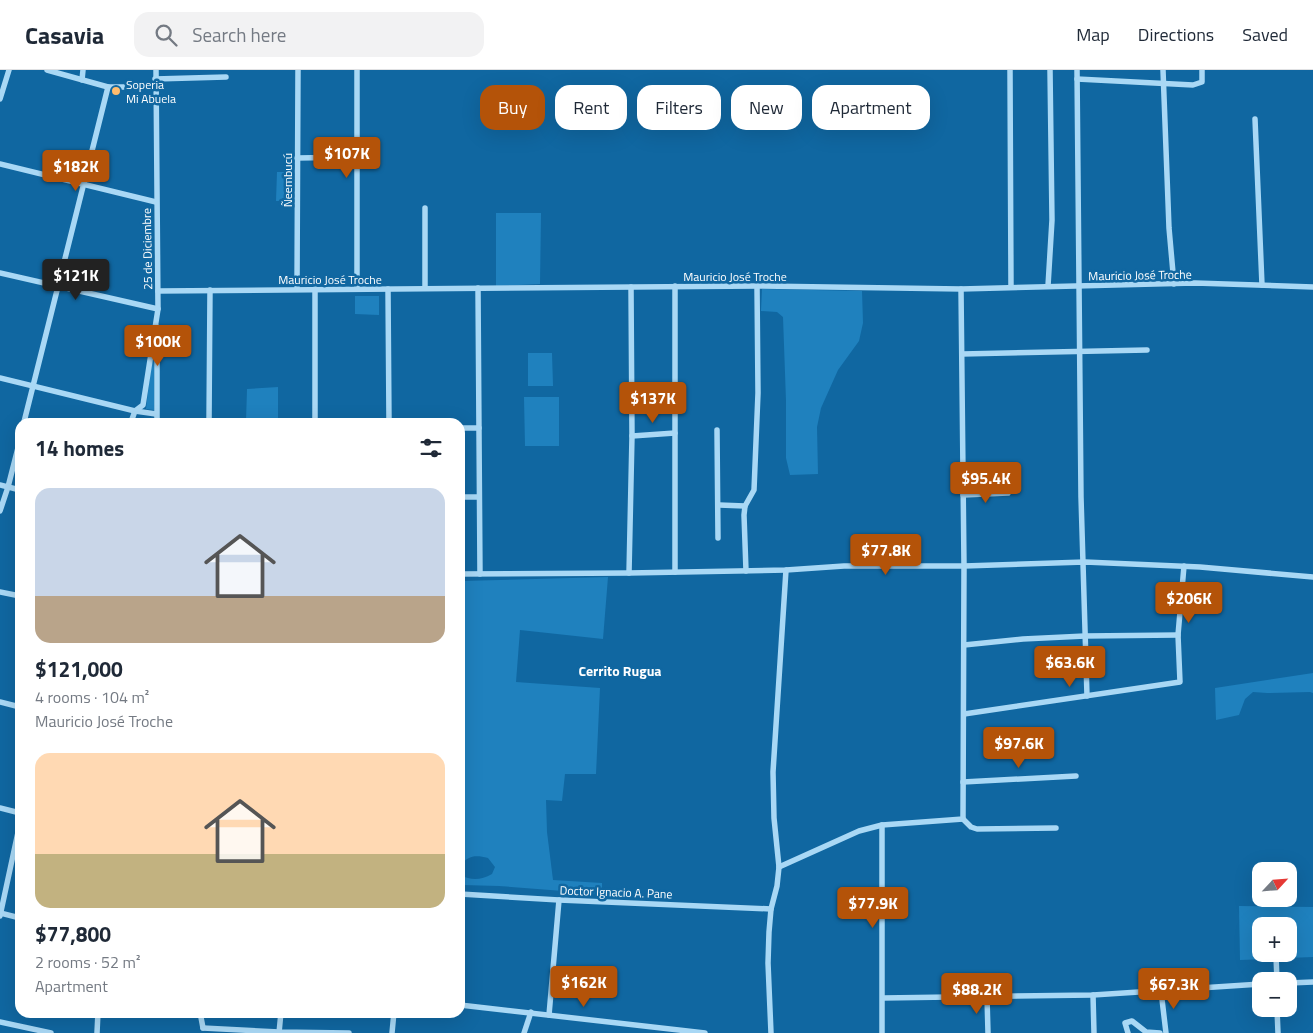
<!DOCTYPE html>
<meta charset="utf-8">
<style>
body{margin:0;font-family:"Titillium Web",sans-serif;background:#f2f2f3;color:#1f2937;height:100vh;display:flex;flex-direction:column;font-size:19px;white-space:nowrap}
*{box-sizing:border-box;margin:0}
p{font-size:16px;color:#747a83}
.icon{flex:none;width:28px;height:28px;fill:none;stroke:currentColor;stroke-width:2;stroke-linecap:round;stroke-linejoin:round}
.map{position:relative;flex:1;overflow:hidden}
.sheet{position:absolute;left:15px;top:348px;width:450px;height:600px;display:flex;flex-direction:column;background:#fff;border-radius:15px;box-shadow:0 5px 20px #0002}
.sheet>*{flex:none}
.top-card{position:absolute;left:480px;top:15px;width:475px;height:45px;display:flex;gap:10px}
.needle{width:32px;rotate:64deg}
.buttons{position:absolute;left:1252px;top:792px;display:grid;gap:10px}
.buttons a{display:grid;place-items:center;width:45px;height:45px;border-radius:10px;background:#fff;box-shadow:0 5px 20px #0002;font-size:25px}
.price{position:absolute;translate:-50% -42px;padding:0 11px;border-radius:5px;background:#b45309;color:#fff;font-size:16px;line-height:32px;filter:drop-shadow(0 1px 2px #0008)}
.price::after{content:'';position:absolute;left:50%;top:30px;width:15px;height:11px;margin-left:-8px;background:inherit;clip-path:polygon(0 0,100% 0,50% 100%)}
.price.selected{background:#222;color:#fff}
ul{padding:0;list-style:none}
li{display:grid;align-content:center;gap:10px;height:265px;padding:0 20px}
li span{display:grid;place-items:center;height:155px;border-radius:15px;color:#555}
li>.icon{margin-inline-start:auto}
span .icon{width:90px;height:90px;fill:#fffc;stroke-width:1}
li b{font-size:21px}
h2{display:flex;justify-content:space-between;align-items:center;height:60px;padding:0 20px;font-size:21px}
.pill{padding:0 18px;border-radius:15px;background:#fff;box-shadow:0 5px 20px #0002;font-size:18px;line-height:45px}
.pill.selected{background:#b45309;color:#fff}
header{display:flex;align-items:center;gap:30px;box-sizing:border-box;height:70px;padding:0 25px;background:#fff;border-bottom:1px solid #e0e1e3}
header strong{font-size:24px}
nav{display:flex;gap:28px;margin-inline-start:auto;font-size:18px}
.search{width:350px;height:45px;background:#f2f2f3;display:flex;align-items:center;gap:12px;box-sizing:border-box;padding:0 18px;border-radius:15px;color:#747a83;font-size:19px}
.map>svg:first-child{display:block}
</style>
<header>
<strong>Casavia</strong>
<div class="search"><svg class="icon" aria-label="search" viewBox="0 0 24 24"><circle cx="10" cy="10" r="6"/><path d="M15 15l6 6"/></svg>Search here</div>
<nav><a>Map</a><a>Directions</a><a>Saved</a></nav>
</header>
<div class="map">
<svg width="1313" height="963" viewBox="0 0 1313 963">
<rect width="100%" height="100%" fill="#1067a1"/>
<g fill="#1f81be" fill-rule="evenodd">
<polygon points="277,102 292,102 292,131 276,131"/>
<polygon points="496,143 541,143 540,214 496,216"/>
<polygon points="762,219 862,221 863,253 859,271 838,300 821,338 817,357 818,404 790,405 786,388 786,331 783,247 777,242 761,241"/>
<polygon points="355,226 379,226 379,245 355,244"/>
<polygon points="154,271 154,340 146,339"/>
<polygon points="528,283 552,283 553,316 528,316"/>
<polygon points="278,317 278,352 246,352 247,319"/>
<polygon points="524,327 559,327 559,376 525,376"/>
<path d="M608,507l-5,62 -83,-9 -4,52 84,6 -4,86h-31l-3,27 -16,-1 1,32 6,48 49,3v11l-103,-8 -37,-1 -2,-2v-8c12,6 21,5 32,-1l3,-7 -7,-9c-12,-3 -20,-3 -28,8v-279l2,-6z"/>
<polygon points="1313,603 1313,623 1310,622 1267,623 1253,622 1245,629 1239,645 1216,650 1215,618"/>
<path d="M1239,836l74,1v50l-73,3zM1261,856h28v28h-28z"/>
</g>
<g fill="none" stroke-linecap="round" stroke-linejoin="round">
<g stroke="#a9d8f5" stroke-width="5.5">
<polyline points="47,0 108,17 155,17"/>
<polyline points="1010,0 1011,217"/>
<polyline points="1077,0 1081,427 1087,626"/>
<polyline points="1163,0 1169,158 1174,214"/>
<polyline points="155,9 226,7"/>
<polyline points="1077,9 1193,15 1202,12 1202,0"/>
<polyline points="82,10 83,0"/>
<polyline points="0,29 9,0"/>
<polyline points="1255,49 1262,215"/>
<polyline points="297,88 357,87"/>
<polyline points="0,94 156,132"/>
<polyline points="425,138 425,218"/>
<polyline points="0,203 158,239"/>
<polyline points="1048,216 1052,150 1050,0"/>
<polyline points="478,218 480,504"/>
<polyline points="297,219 298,0"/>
<polyline points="315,219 315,352"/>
<polyline points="357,219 357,0"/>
<polyline points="388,219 389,352"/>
<polyline points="158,221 760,216 961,219 1195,213 1313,217"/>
<polyline points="962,284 1147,280"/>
<polyline points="0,308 135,341 156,344"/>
<polyline points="24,352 108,17"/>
<polyline points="131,352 135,341 143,335 158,239 156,0"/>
<polyline points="157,352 157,257"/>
<polyline points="209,352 210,220"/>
<polyline points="460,358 479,358"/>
<polyline points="717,360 718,468"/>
<polyline points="632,366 675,363"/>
<polyline points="0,415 20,420"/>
<polyline points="963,425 1008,423"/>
<polyline points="460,427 479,427"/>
<polyline points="719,435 745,436"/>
<polyline points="0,441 8,417 20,370"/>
<polyline points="746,501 744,445 745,436 754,420 758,323 757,216"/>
<polyline points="675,502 675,216"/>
<polyline points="629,503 632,366 631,217"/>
<polyline points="460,504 629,503 786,500 844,496 964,496 1085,492 1200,497 1313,507"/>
<polyline points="0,522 20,526"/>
<polyline points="964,575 1023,569 1085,566 1178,565"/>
<polyline points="0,632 20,637"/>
<polyline points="964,644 1180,612 1178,565 1184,496"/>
<polyline points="963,712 1076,706"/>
<polyline points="0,738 20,743"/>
<polyline points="963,749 971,757 977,759 1056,758"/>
<polyline points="882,755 882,963"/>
<polyline points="779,797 859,761 882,755 963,749 964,496 961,219"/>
<polyline points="460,824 559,830 771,839"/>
<polyline points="0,843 20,848"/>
<polyline points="0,846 20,753"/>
<polyline points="1276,886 1277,911"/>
<polyline points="1289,913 1313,912"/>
<polyline points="1161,921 1166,963"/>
<polyline points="1093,925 1094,963"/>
<polyline points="987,927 988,963"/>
<polyline points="883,928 1093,925 1261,914"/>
<polyline points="460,935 705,963"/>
<polyline points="1277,939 1278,963"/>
<polyline points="200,942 203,958"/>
<polyline points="549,945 559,830"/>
<polyline points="0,952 51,963"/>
<polyline points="203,958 279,962 349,963"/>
<polyline points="97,963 98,942"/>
<polyline points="279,963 281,942"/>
<polyline points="392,963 394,942"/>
<polyline points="524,963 531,942"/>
<polyline points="771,963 768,893 769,862 771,839 777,816 779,797 774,748 773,702 786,500"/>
<polyline points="1128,963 1125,953 1132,951 1146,962 1160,963"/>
</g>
</g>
<circle fill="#ffbc6d" stroke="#1067a1" stroke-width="2" cx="116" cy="21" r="5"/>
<g text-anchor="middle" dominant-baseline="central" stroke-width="5" stroke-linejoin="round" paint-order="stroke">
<g font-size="12" fill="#fff" stroke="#1067a1" text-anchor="start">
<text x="126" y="14">Soperia<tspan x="126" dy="14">Mi Abuela</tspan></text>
</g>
<g font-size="12" fill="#fff" stroke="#1067a1">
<text transform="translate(287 110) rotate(-90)">Ñeembucú</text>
<text transform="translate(147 179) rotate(-91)">25 de Diciembre</text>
<text transform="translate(1140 205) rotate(-1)">Mauricio José Troche</text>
<text x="735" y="206">Mauricio José Troche</text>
<text x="330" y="209">Mauricio José Troche</text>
<text transform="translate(616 822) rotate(2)">Doctor Ignacio A. Pane</text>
</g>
<g font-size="14" font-weight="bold" fill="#fff" stroke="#1067a1">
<text x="620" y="600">Cerrito Rugua</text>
</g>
</g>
</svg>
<div class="buttons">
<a><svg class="needle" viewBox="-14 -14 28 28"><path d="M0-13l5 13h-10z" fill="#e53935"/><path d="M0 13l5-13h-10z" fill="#747a83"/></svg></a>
<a>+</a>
<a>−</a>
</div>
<b class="price" style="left:347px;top:109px">$107K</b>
<b class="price" style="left:76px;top:122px">$182K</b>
<b class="price selected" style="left:76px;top:231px">$121K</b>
<b class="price" style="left:158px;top:297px">$100K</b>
<b class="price" style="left:653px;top:354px">$137K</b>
<b class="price" style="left:986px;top:434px">$95.4K</b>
<b class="price" style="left:886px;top:506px">$77.8K</b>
<b class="price" style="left:1189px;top:554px">$206K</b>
<b class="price" style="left:1070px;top:618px">$63.6K</b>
<b class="price" style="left:1019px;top:699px">$97.6K</b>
<b class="price" style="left:873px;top:859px">$77.9K</b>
<b class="price" style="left:584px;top:938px">$162K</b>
<b class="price" style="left:1174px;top:940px">$67.3K</b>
<b class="price" style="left:977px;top:945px">$88.2K</b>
<div class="top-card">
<a class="pill selected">Buy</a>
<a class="pill">Rent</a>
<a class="pill">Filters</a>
<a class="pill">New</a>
<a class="pill">Apartment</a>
</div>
<section class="sheet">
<h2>14 homes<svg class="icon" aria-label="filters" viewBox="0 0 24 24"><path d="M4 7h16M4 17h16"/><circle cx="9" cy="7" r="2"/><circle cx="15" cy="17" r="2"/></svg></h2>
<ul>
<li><span style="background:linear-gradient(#c9d6e8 70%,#b9a48a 0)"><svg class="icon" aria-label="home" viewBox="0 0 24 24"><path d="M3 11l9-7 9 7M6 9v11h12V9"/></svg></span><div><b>$121,000</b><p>4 rooms · 104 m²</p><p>Mauricio José Troche</p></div></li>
<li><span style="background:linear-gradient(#ffd9b3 65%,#c2b280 0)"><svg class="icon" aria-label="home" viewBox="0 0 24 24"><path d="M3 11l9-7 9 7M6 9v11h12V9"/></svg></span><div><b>$77,800</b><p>2 rooms · 52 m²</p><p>Apartment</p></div></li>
</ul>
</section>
</div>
